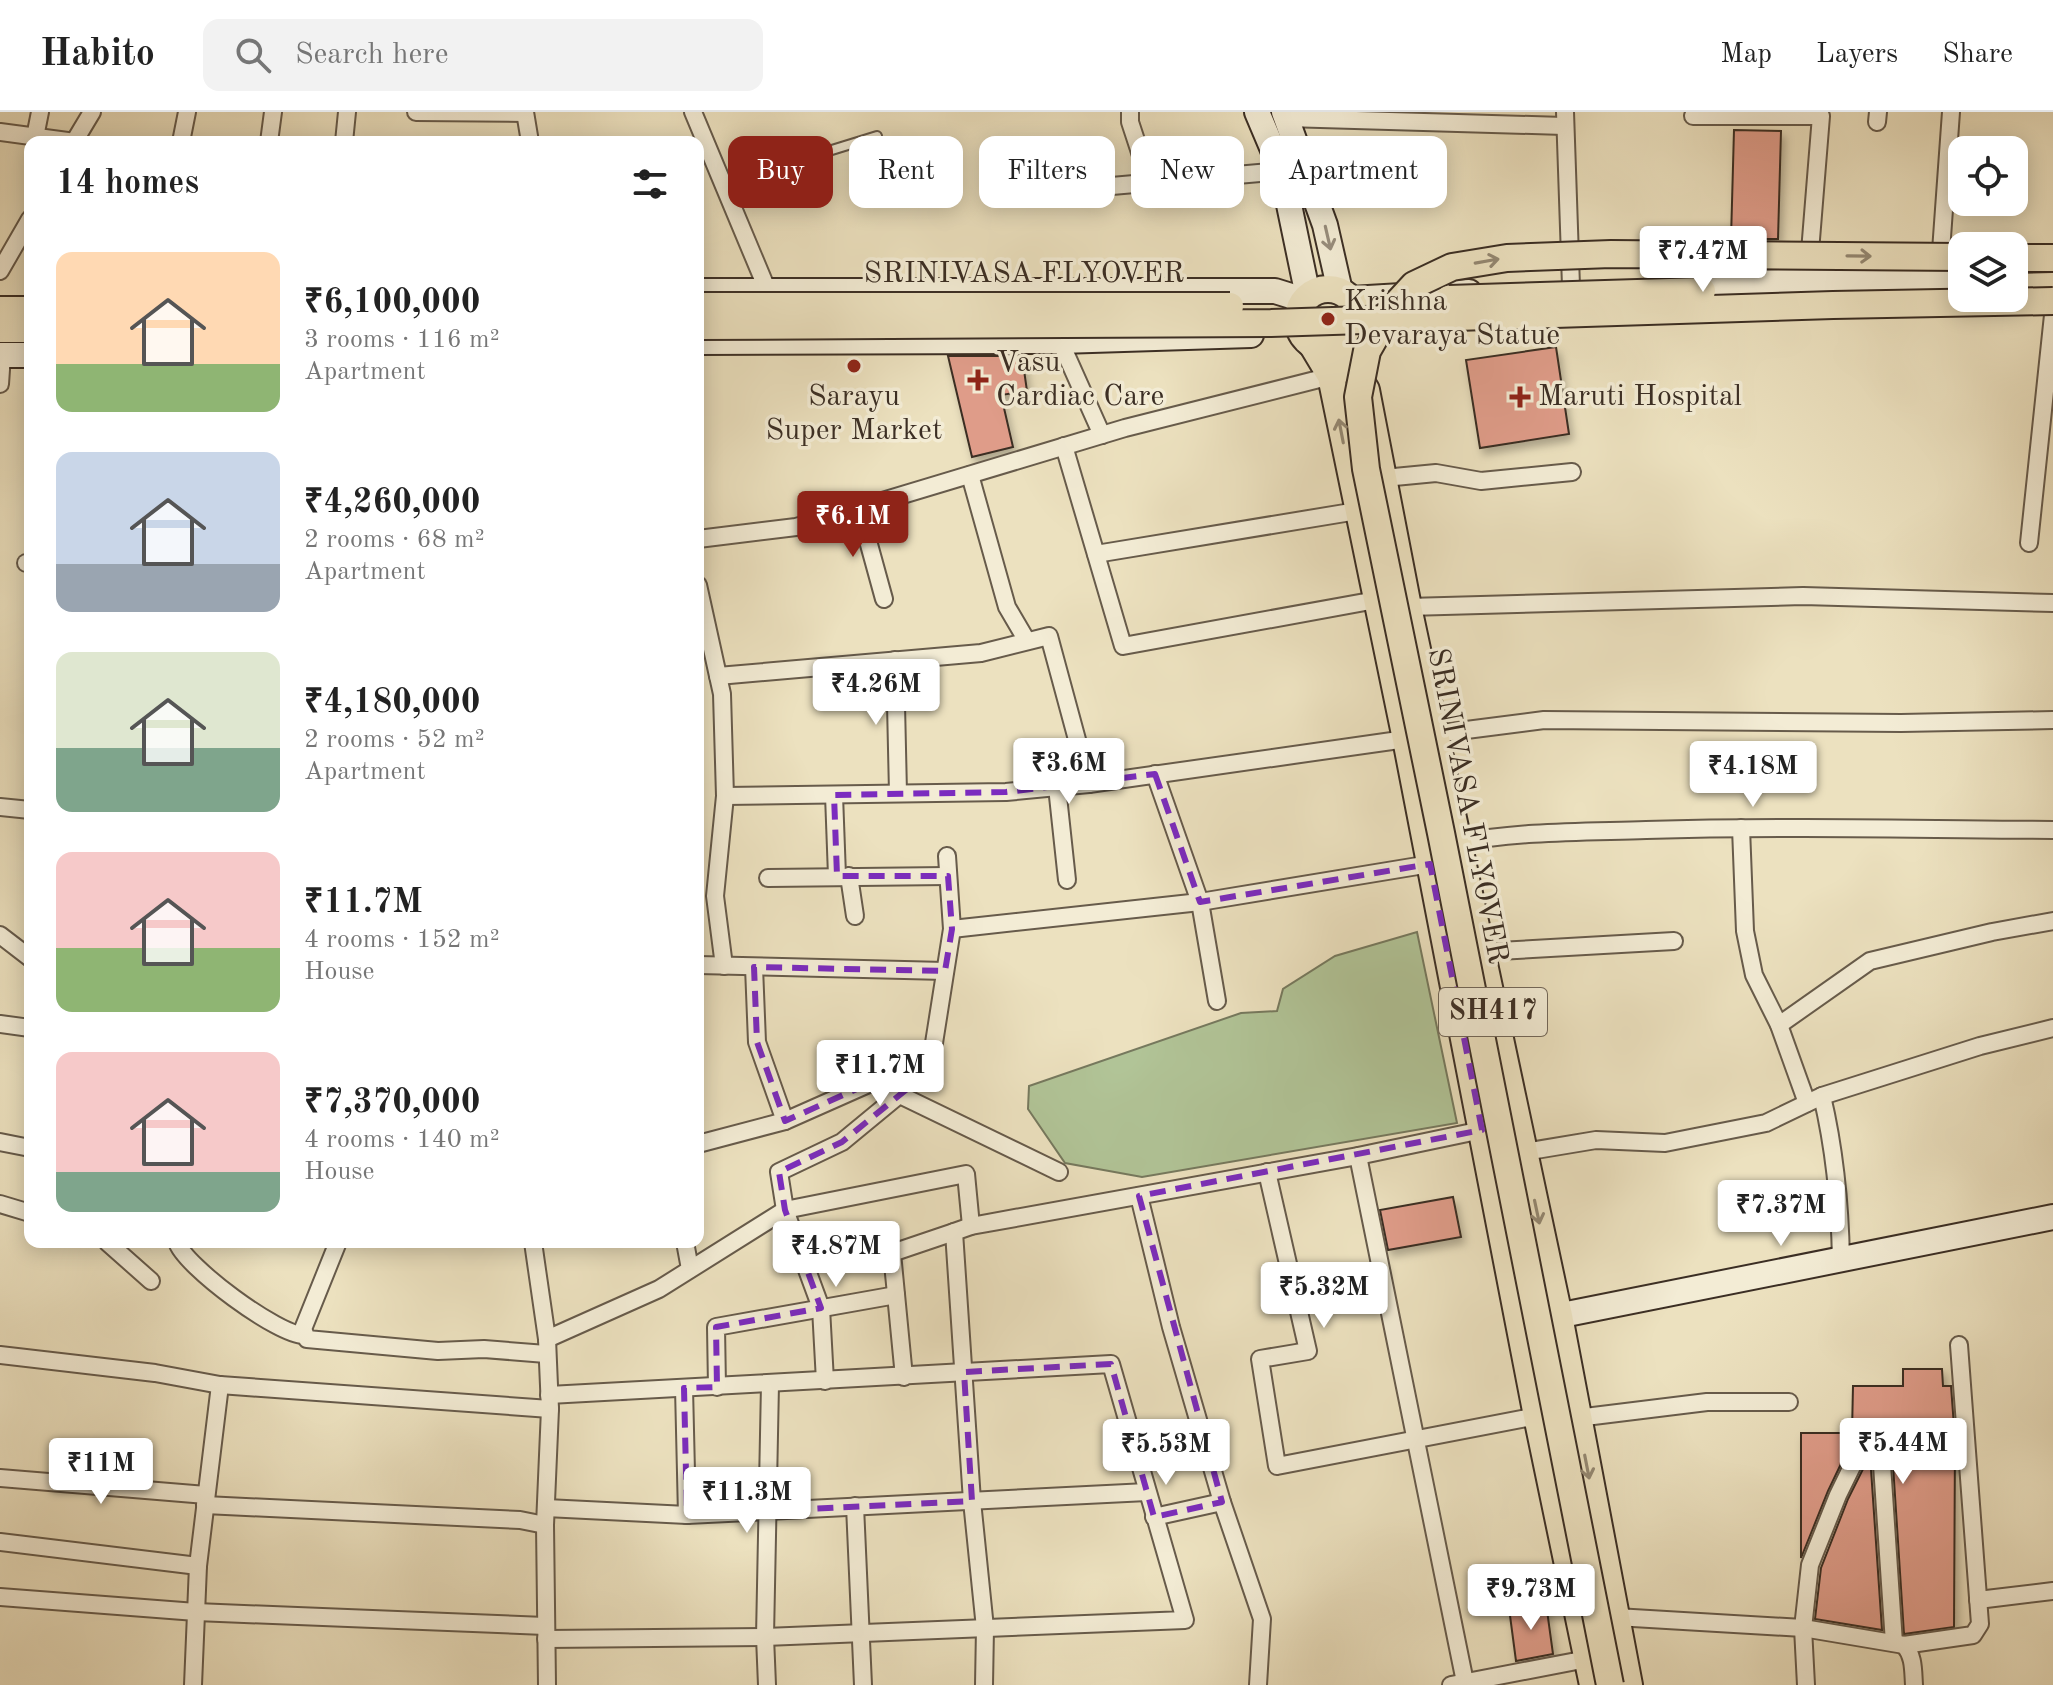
<!DOCTYPE html>
<meta charset="utf-8">
<style>
body{margin:0;font-family:"Old Standard TT",serif;background:#f2f2f2;color:#222;height:100vh;display:flex;flex-direction:column;font-size:30px;white-space:nowrap}
*{box-sizing:border-box;margin:0}
p{font-size:26px;color:#767676}
.icon{flex:none;width:44px;height:44px;fill:none;stroke:currentColor;stroke-width:2;stroke-linecap:round;stroke-linejoin:round}
.map{position:relative;flex:1;overflow:hidden}
.sheet{position:absolute;left:24px;top:24px;width:680px;height:1112px;display:flex;flex-direction:column;background:#fff;border-radius:16px;box-shadow:0 4px 20px #0003}
.sheet>*{flex:none}
.hud{position:absolute;left:728px;top:24px;width:760px;height:72px;display:flex;gap:16px}
.buttons{position:absolute;left:1948px;top:24px;display:grid;gap:16px}
.buttons a{display:grid;place-items:center;width:80px;height:80px;border-radius:16px;background:#fff;box-shadow:0 4px 20px #0003;font-size:40px}
.price{position:absolute;translate:-50% -68px;padding:0 18px;border-radius:8px;background:#fff;color:#222;font-size:26px;line-height:52px;filter:drop-shadow(0 2px 4px #0008)}
.price::after{content:'';position:absolute;left:50%;top:48px;width:24px;height:18px;margin-left:-12px;background:inherit;clip-path:polygon(0 0,100% 0,50% 100%)}
.price.selected{background:#8f2418;color:#fff}
ul{padding:0;list-style:none}
li{display:flex;align-items:center;gap:24px;height:200px;padding:0 32px}
li span{display:grid;place-items:center;flex:none;width:224px;height:160px;border-radius:16px;color:#555}
li>.icon{margin-inline-start:auto}
span .icon{width:96px;height:96px;fill:#fffc;stroke-width:1}
li b{font-size:34px}
h2{display:flex;justify-content:space-between;align-items:center;height:96px;padding:0 32px;font-size:34px}
.chip{padding:0 28px;border-radius:16px;background:#fff;box-shadow:0 4px 20px #0003;font-size:28px;line-height:72px}
.chip.selected{background:#8f2418;color:#fff}
header{display:flex;align-items:center;gap:48px;box-sizing:border-box;height:112px;padding:0 40px;background:#fff;border-bottom:2px solid #e0e0e0}
header strong{font-size:38px}
nav{display:flex;gap:44px;margin-inline-start:auto;font-size:28px}
.search{width:560px;height:72px;background:#f2f2f2;display:flex;align-items:center;gap:20px;box-sizing:border-box;padding:0 28px;border-radius:16px;color:#767676;font-size:30px}
.map>svg:first-child{display:block}
</style>
<header>
<strong>Habito</strong>
<div class="search"><svg class="icon" aria-label="search" viewBox="0 0 24 24"><circle cx="10" cy="10" r="6"/><path d="M15 15l6 6"/></svg>Search here</div>
<nav><a>Map</a><a>Layers</a><a>Share</a></nav>
</header>
<div class="map">
<svg width="2053" height="1573" viewBox="0 0 2053 1573">
<defs>
<filter id="shadow"><feDropShadow dx="3.5" dy="6" stdDeviation="4" flood-color="#0004"/></filter>
</defs>
<rect width="100%" height="100%" fill="#ece1bf"/>
<filter id="stains"><feTurbulence type="fractalNoise" baseFrequency=".0025" numOctaves="4"/><feColorMatrix values="0 0 0 0 .2 0 0 0 0 .09 0 0 0 0 .02 0 0 0 .5 -.17"/></filter>
<radialGradient id="worn" r=".72"><stop offset=".6" stop-color="#630" stop-opacity="0"/><stop offset="1" stop-color="#630" stop-opacity=".3"/></radialGradient>
<polygon fill="#b1c497" stroke="#76795e" stroke-width="2" points="1417,820 1457,1011 1142,1065 1065,1051 1028,997 1029,974 1241,901 1277,899 1283,877 1335,844"/>
<g fill="#df9c89" stroke="#3b2e24" stroke-width="2" filter="url(#shadow)">
<polygon points="1734,18 1781,19 1778,127 1731,127"/>
<polygon points="1556,235 1569,322 1480,336 1466,248"/>
<polygon points="948,244 1022,244 1027,279 1001,283 1013,335 972,345"/>
<polygon points="1453,1085 1461,1125 1388,1138 1380,1098"/>
<polygon points="1903,1257 1942,1257 1943,1274 1951,1274 1955,1328 1954,1515 1904,1522 1891,1322 1885,1314 1874,1314 1851,1331 1828,1379 1801,1446 1801,1321 1852,1321 1853,1274 1903,1274"/>
<polygon points="1870,1343 1882,1518 1815,1507 1821,1456 1848,1387"/>
<polygon points="1546,1491 1553,1542 1516,1549 1509,1496"/>
</g>
<g fill="none" stroke-linecap="round" stroke-linejoin="round">
<g stroke="#675b4b" stroke-width="12">
<polyline id="lane" points="722,72 877,24"/>
</g>
<g stroke="#675b4b" stroke-width="20">
<g id="street">
<polyline points="416,0 525,1"/>
<polyline points="525,0 530,30"/>
<polyline points="693,0 767,177"/>
<polyline points="1130,0 1130,10 1150,71"/>
<polyline points="1565,0 1571,174"/>
<polyline points="1693,4 1821,4 1809,152"/>
<polyline points="1286,6 1564,14"/>
<polyline points="1877,10 1878,0"/>
<polyline points="0,20 75,30"/>
<polyline points="35,25 40,0"/>
<polyline points="74,30 92,0"/>
<polyline points="181,30 187,0"/>
<polyline points="269,30 273,0"/>
<polyline points="344,30 347,0"/>
<polyline points="1055,79 1282,59"/>
<polyline points="1940,153 1951,0"/>
<polyline points="0,159 30,107"/>
<polyline points="1060,229 1102,323"/>
<polyline points="0,272 2,243"/>
<polyline points="1064,334 1123,534 1376,488"/>
<polyline points="970,363 1007,495 1027,529"/>
<polyline points="1384,366 1436,361 1481,369 1572,360"/>
<polyline points="859,396 884,487"/>
<polyline points="698,427 796,415 1125,316 1331,264"/>
<polyline points="2029,431 2053,203"/>
<polyline points="1096,442 1357,399"/>
<polyline points="26,451 30,451"/>
<polyline points="698,473 722,582 725,684 715,784 724,854"/>
<polyline points="1408,495 1803,484 2053,491"/>
<polyline points="895,548 898,681"/>
<polyline points="718,564 981,541 1049,524 1089,672"/>
<polyline points="1435,622 1544,608 1901,611 2053,608"/>
<polyline points="1155,662 1200,790 1217,889"/>
<polyline points="1057,675 1067,768"/>
<polyline points="834,683 837,764"/>
<polyline points="725,684 1006,680 1089,672 1406,627"/>
<polyline points="0,695 30,698"/>
<polyline points="1741,716 1745,819 1754,863 1779,913 1807,991"/>
<path d="M1458,731c61,-12 125,-11 188,-13 135,-4 271,-1 407,0"/>
<polyline points="849,764 855,804"/>
<polyline points="768,766 948,764"/>
<polyline points="952,817 1200,790 1430,752"/>
<polyline points="0,823 30,846"/>
<polyline points="1480,840 1674,829"/>
<polyline points="698,853 945,859"/>
<polyline points="754,855 757,930 785,1009"/>
<polyline points="0,912 30,916"/>
<polyline points="1779,913 1870,849 1992,820 2053,809"/>
<polyline points="934,931 952,817 947,744"/>
<path d="M1822,984c13,55 18,108 19,164"/>
<polyline points="0,1030 30,1036"/>
<polyline points="698,1032 785,1009 873,970 1059,1060"/>
<polyline points="1524,1040 1596,1028 1665,1031 1766,1011 1822,984 1980,934 2053,916"/>
<polyline points="1358,1044 1465,1570"/>
<polyline points="1267,1060 1308,1239 1260,1247 1277,1354 1537,1304"/>
<polyline points="1139,1084 1171,1215 1222,1390 1262,1507 1258,1573"/>
<polyline points="0,1092 30,1101"/>
<polyline points="107,1130 151,1169"/>
<path d="M177,1130c7,24 102,94 127,93"/>
<polyline points="338,1130 303,1217 307,1227 438,1239 484,1237 546,1242"/>
<polyline points="533,1130 547,1227 550,1297 545,1413 547,1573"/>
<polyline points="685,1130 690,1157"/>
<polyline points="547,1227 659,1177 785,1098 966,1062 971,1114"/>
<polyline points="0,1243 155,1261 220,1273 550,1297"/>
<polyline points="904,1265 892,1141 954,1120"/>
<polyline points="825,1269 821,1196 785,1098 779,1060 842,1030 899,983"/>
<polyline points="717,1275 716,1215 896,1183"/>
<polyline points="1577,1306 1707,1290 1789,1290"/>
<polyline points="1880,1323 1894,1531"/>
<polyline points="0,1366 206,1383"/>
<polyline points="205,1393 520,1408 545,1413"/>
<polyline points="855,1394 863,1573"/>
<polyline points="546,1396 687,1403 684,1276"/>
<polyline points="687,1403 1147,1380"/>
<polyline points="1154,1405 1222,1390"/>
<polyline points="0,1430 198,1454"/>
<polyline points="0,1485 196,1500 545,1514"/>
<polyline points="1978,1488 2053,1479"/>
<polyline points="1616,1505 1803,1516 1904,1533 1973,1523 1980,1512 1959,1233"/>
<polyline points="546,1527 765,1525 1185,1508 1111,1252 549,1283"/>
<path d="M1904,1533c10,11 9,25 10,40"/>
<polyline points="193,1573 198,1454 220,1273"/>
<polyline points="767,1573 765,1525 770,1272"/>
<polyline points="984,1573 985,1516 972,1389 954,1120 971,1114 1358,1044 1482,1018"/>
<polyline points="1451,1573 1587,1547"/>
<polyline points="1806,1573 1803,1516 1810,1453 1838,1383 1861,1336 1880,1323"/>
</g>
</g>
<g stroke="#3b2e24" stroke-width="28">
<g id="secondary">
<polyline points="1257,0 1282,59 1308,184"/>
<polyline points="1284,0 1325,113 1340,179"/>
<polyline points="1681,172 1962,166"/>
<polyline points="698,179 1275,179 1304,188"/>
<polyline points="1351,187 1469,180"/>
<polyline points="698,230 1060,229 1251,223"/>
<polyline points="0,243 30,243"/>
<polyline points="1542,1207 2053,1105"/>
</g>
</g>
<g stroke="#3b2e24" stroke-width="30">
<g id="primary">
<polyline points="2014,146 2053,146"/>
<polyline points="2014,175 2053,174"/>
<circle cx="1328" cy="207" r="30"/>
<polyline points="0,198 30,198"/>
<polyline points="0,217 30,217"/>
<polyline points="1313,234 1331,264 1406,627 1537,1304 1593,1573"/>
<polyline points="1339,235 1366,278 1408,495 1559,1204 1629,1573"/>
</g>
</g>
<use href="#lane" stroke="#f3ecd5" stroke-width="8"/>
<use href="#street" stroke="#f3ecd5" stroke-width="16"/>
<use href="#secondary" stroke="#f3ecd5" stroke-width="24"/>
<use href="#primary" stroke="#ece1bf" stroke-width="26"/>
<g stroke="#3b2e24" stroke-width="30" stroke-linecap="butt">
<g id="primary-bridge">
<polyline points="1449,187 1702,179"/>
<polyline points="698,194 1230,194"/>
<polyline points="698,214 1271,211 1833,193 2053,189"/>
<polyline points="1610,1573 1441,721 1366,357 1358,285 1367,239 1390,199 1414,173 1452,155 1507,146 1611,142 1962,145"/>
</g>
</g>
<use href="#primary-bridge" stroke="#ece1bf" stroke-width="26"/>
</g>
<defs><path id="oneway-shaft" d="M-6 0H5M1.5-3L5.5 0L1.5 3" fill="none" stroke-width="1.6" stroke-linecap="round" stroke-linejoin="round" transform="scale(2)"/></defs>
<use stroke="#978d7c" href="#oneway-shaft" transform="translate(1328 126) rotate(77)"/>
<g stroke="#948872">
<use href="#oneway-shaft" transform="translate(1859 144) rotate(1)"/>
<use href="#oneway-shaft" transform="translate(1487 149) rotate(-10)"/>
<use href="#oneway-shaft" transform="translate(1341 319) rotate(-101)"/>
<use href="#oneway-shaft" transform="translate(1537 1100) rotate(78)"/>
<use href="#oneway-shaft" transform="translate(1587 1355) rotate(79)"/>
</g>
<path fill="none" stroke="#7b2cbf" stroke-width="6" stroke-dasharray="16 10" stroke-linejoin="round" d="M1155,662l45,128 230,-38 52,266 -343,66 83,306 -68,15 -43,-153 -147,8 8,129 -285,14 -3,-127 33,-1 -1,-60 105,-19 -36,-98 -6,-38 63,-30 92,-75 -6,-10 -143,64 -28,-79 -3,-75 191,4 7,-42 -4,-53h-111l-3,-81 172,-3z"/>
<g fill="#8f2418" stroke="#f3ecd5" stroke-width="3">
<circle cx="1328" cy="207" r="8"/>
<circle cx="854" cy="254" r="8"/>
<path d="M974 256h8v8h8v8h-8v8h-8v-8h-8v-8h8z"/>
<path d="M1516 273h8v8h8v8h-8v8h-8v-8h-8v-8h8z"/>
</g>
<g text-anchor="middle" dominant-baseline="central" stroke-width="7" stroke-linejoin="round" paint-order="stroke">
<rect fill="#f3ecd5" stroke="#726759" stroke-width="2" x="1439" y="876" width="108" height="48" rx="6"/>
<g font-size="28" font-weight="bold" fill="#3b2e24">
<text x="1493" y="900">SH417</text>
</g>
<g font-size="30" fill="#3b2e24" stroke="#f3ecd5">
<text x="1024" y="162">SRINIVASA FLYOVER</text>
<text transform="translate(1467 694) rotate(79)">SRINIVASA FLYOVER</text>
</g>
<g font-size="30" fill="#3b2e24" stroke="#f3ecd5" text-anchor="start">
<text x="1344" y="190">Krishna<tspan x="1344" dy="34">Devaraya Statue</tspan></text>
<text x="996" y="251">Vasu<tspan x="996" dy="34">Cardiac Care</tspan></text>
<text x="854" y="285" text-anchor="middle">Sarayu<tspan x="854" dy="34">Super Market</tspan></text>
<text x="1538" y="285">Maruti Hospital</text>
</g>
</g>
<rect width="100%" height="100%" filter="url(#stains)"/>
<rect width="100%" height="100%" fill="url(#worn)"/>
</svg>
<div class="buttons">
<a><svg class="icon" aria-label="locate" viewBox="0 0 24 24"><circle cx="12" cy="12" r="6"/><path d="M12 2v4M12 18v4M2 12h4M18 12h4"/></svg></a>
<a><svg class="icon" aria-label="layers" viewBox="0 0 24 24"><path d="M12 4l9 5-9 5-9-5zM3 14l9 5 9-5"/></svg></a>
</div>
<b class="price" style="left:1703px;top:182px">₹7.47M</b>
<b class="price selected" style="left:853px;top:447px">₹6.1M</b>
<b class="price" style="left:876px;top:615px">₹4.26M</b>
<b class="price" style="left:1069px;top:694px">₹3.6M</b>
<b class="price" style="left:1753px;top:697px">₹4.18M</b>
<b class="price" style="left:880px;top:996px">₹11.7M</b>
<b class="price" style="left:1781px;top:1136px">₹7.37M</b>
<b class="price" style="left:836px;top:1177px">₹4.87M</b>
<b class="price" style="left:1324px;top:1218px">₹5.32M</b>
<b class="price" style="left:1903px;top:1374px">₹5.44M</b>
<b class="price" style="left:1166px;top:1375px">₹5.53M</b>
<b class="price" style="left:101px;top:1394px">₹11M</b>
<b class="price" style="left:747px;top:1423px">₹11.3M</b>
<b class="price" style="left:1531px;top:1520px">₹9.73M</b>
<div class="hud">
<a class="chip selected">Buy</a>
<a class="chip">Rent</a>
<a class="chip">Filters</a>
<a class="chip">New</a>
<a class="chip">Apartment</a>
</div>
<section class="sheet">
<h2>14 homes<svg class="icon" aria-label="filters" viewBox="0 0 24 24"><path d="M4 7h16M4 17h16"/><circle cx="9" cy="7" r="2"/><circle cx="15" cy="17" r="2"/></svg></h2>
<ul>
<li><span style="background:linear-gradient(#ffd9b3 70%,#8fb573 0)"><svg class="icon" aria-label="home" viewBox="0 0 24 24"><path d="M3 11l9-7 9 7M6 9v11h12V9"/></svg></span><div><b>₹6,100,000</b><p>3 rooms · 116 m²</p><p>Apartment</p></div></li>
<li><span style="background:linear-gradient(#c9d6e8 70%,#9aa5b1 0)"><svg class="icon" aria-label="home" viewBox="0 0 24 24"><path d="M3 11l9-7 9 7M6 9v11h12V9"/></svg></span><div><b>₹4,260,000</b><p>2 rooms · 68 m²</p><p>Apartment</p></div></li>
<li><span style="background:linear-gradient(#dfe7d0 60%,#7fa58c 0)"><svg class="icon" aria-label="home" viewBox="0 0 24 24"><path d="M3 11l9-7 9 7M6 9v11h12V9"/></svg></span><div><b>₹4,180,000</b><p>2 rooms · 52 m²</p><p>Apartment</p></div></li>
<li><span style="background:linear-gradient(#f6c9c9 60%,#8fb573 0)"><svg class="icon" aria-label="home" viewBox="0 0 24 24"><path d="M3 11l9-7 9 7M6 9v11h12V9"/></svg></span><div><b>₹11.7M</b><p>4 rooms · 152 m²</p><p>House</p></div></li>
<li><span style="background:linear-gradient(#f6c9c9 75%,#7fa58c 0)"><svg class="icon" aria-label="home" viewBox="0 0 24 24"><path d="M3 11l9-7 9 7M6 9v11h12V9"/></svg></span><div><b>₹7,370,000</b><p>4 rooms · 140 m²</p><p>House</p></div></li>
</ul>
</section>
</div>
